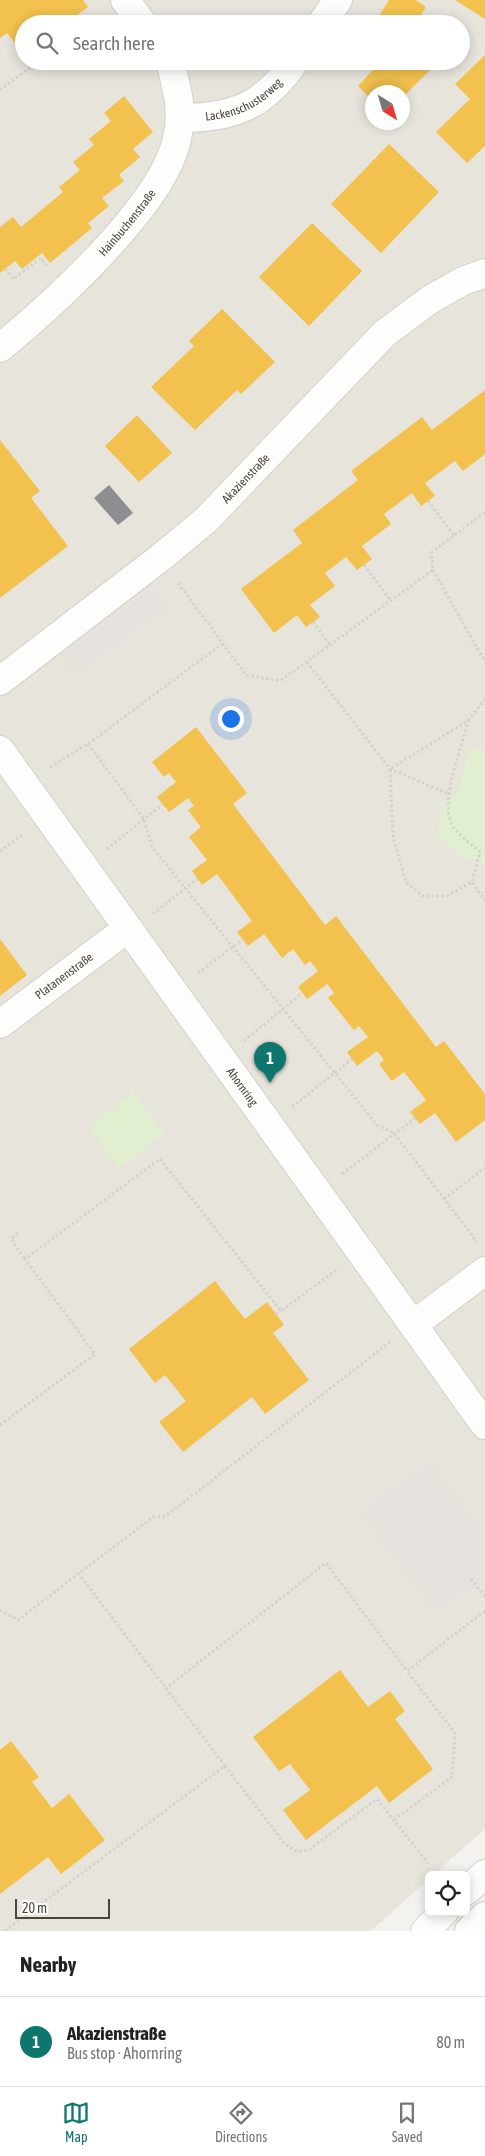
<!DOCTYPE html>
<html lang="en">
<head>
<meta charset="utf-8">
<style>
  body { margin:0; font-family:"Asap Condensed",sans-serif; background:#f2f2f2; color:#222 }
  .controls { position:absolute; right:15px; bottom:15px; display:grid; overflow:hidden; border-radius:8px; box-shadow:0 2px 12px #0003 }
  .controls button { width:45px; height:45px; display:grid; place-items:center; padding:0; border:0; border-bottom:1px solid #e0e0e0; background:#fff; color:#222; font:25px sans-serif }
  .compass { position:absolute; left:365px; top:85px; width:45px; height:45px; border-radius:50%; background:#fff; box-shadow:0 2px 12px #0003; rotate:143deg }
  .scale { position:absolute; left:15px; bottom:12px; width:95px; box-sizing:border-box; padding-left:5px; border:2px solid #4b4439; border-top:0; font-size:14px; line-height:18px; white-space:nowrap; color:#4b4439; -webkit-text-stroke:4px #fff; paint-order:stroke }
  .you { position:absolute; left:230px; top:718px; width:18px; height:18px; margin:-12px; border:4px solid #fff; border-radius:50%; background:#1a73e8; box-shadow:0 0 0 8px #1a73e833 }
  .badge { display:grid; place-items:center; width:32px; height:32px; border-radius:50%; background:#0f766e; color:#fff; font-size:16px; font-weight:700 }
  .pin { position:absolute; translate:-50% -41px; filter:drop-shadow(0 1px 2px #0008) }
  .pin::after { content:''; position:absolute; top:26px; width:18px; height:15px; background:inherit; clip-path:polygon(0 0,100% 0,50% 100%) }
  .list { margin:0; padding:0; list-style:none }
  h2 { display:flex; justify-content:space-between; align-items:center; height:65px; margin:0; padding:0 20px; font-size:21px }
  h2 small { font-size:16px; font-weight:400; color:#767676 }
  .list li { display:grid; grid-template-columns:32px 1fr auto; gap:15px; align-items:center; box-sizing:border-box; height:90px; padding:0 20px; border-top:1px solid #e0e0e0 }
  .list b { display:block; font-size:19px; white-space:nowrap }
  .list p { margin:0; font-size:16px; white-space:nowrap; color:#767676 }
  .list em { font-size:16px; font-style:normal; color:#767676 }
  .icon { flex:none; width:28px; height:28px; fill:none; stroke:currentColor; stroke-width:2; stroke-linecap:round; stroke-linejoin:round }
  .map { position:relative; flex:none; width:485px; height:1931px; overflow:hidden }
  .search { position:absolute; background:#fff; box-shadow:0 2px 12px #0003; left:15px; right:15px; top:15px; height:55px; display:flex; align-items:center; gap:12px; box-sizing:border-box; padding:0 18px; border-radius:28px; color:#767676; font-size:19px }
  .sheet { height:155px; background:#fff }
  nav { display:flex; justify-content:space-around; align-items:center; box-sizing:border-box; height:70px; border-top:1px solid #e0e0e0; background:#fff; font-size:14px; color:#767676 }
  nav a { display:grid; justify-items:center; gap:2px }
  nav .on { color:#0f766e }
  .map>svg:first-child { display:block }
</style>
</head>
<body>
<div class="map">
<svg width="485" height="1931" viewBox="0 0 485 1931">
  <rect width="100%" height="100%" fill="#f4f2ee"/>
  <path fill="#e7e4dc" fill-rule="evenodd" d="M 0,0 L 485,0 L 485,1829 L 433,1875 L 429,1875 L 429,1879 L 371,1931 L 0,1931 ZM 24,24 L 461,24 L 461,61 L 24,61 ZM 372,92 L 402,92 L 402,122 L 372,122 Z"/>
  <path fill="#e1eecf" d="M 469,748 L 485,752 L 485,864 L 460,856 L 438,834 L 441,809 L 458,792 Z
    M 133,1093 L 164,1133 L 120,1168 L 88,1128 Z"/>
  <path fill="#e6e3df" d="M 156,585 L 165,610 L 74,679 L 65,654 Z
    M 429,1460 L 485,1535 L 485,1578 L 436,1614 L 360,1511 Z"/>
  <path fill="#f2c14e" d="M 0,0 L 83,0 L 88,7 L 65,24 L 24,24 L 24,36 L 15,43 L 7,33 L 0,38 Z
    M 389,0 L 416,0 L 426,7 L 415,24 L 374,24 Z
    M 455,0 L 485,0 L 485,19 Z
    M 485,55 L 485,146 L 467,163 L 436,132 L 470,99 L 455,84 Z
    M 381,61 L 439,61 L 402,98 L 402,92 L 372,92 L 372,100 L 358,86 Z
    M 124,96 L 153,132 L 133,149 L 140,157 L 119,175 L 124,181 L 102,198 L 109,206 L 88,223 L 92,228 L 50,263 L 42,253 L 22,269 L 15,261 L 0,273 L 0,227 L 13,217 L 21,227 L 63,192 L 59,187 L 80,170 L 73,162 L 94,145 L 89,139 L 111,121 L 104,113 Z
    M 389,144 L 439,192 L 381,253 L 331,204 Z
    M 312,223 L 362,271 L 309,326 L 259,277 Z
    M 222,309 L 275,362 L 241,394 L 237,390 L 195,430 L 151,387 L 194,346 L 189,341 Z
    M 485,390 L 485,454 L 463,471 L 455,461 L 425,483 L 435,496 L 421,506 L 412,493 L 384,514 L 391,524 L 362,546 L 372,559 L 357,570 L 346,557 L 325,573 L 335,586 L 310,605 L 320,617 L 306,627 L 297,615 L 274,633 L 241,589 L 302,543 L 293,530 L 358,480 L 351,471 L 422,417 L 432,430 Z
    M 137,415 L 172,453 L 139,482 L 105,446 Z
    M 0,440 L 40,491 L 31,498 L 68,546 L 0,598 Z
    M 196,727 L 247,793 L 233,804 L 325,925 L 336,916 L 436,1047 L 444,1041 L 485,1094 L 485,1120 L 456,1142 L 435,1113 L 420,1124 L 410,1112 L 426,1100 L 404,1072 L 392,1081 L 379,1064 L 384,1060 L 377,1051 L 357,1066 L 347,1052 L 368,1037 L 359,1026 L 354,1030 L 328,998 L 334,993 L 327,984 L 307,999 L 298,987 L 318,971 L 310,961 L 305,965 L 293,949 L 282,958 L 264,934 L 248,946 L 237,932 L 252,921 L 217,874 L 202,885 L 192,871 L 207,860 L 189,837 L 201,827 L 188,810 L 194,806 L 188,798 L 169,812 L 157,797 L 176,782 L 169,773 L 164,777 L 152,762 Z
    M 0,939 L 27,975 L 0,996 Z
    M 215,1281 L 245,1319 L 267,1302 L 284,1325 L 273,1333 L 309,1380 L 265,1414 L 252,1397 L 183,1452 L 159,1422 L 186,1401 L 165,1375 L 155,1383 L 129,1349 Z
    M 340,1670 L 368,1707 L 390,1691 L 405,1711 L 395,1719 L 433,1769 L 389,1803 L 377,1786 L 306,1840 L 283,1810 L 310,1790 L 290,1764 L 279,1771 L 253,1737 Z
    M 11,1741 L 39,1777 L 32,1782 L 52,1808 L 69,1794 L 105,1840 L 61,1874 L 48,1857 L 0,1894 L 0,1750 Z"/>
  <path fill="#8d8d92" d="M 109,485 L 133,513 L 118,525 L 94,498 Z"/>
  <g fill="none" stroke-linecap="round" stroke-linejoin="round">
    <g stroke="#d2d0cb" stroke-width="30">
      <g id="minor">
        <path d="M 125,0 L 143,24"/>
        <path d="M 321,24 L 338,0"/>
        <path id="s1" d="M 180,118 C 234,118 264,106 295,61"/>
        <path id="s2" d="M 0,348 C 47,309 91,269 130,221 C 149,198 168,172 176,143 C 181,124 181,105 176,87 C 174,78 173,69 169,61"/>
        <path id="s3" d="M 0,681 L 160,558 L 206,520 L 385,333 L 431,299 L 463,281 L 485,273"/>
        <path id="s4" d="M 0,750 L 485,1425"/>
        <path id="s5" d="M 0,1024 L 128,928"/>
        <path d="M 414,1324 L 485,1271"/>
        <path d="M 466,1891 L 485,1874"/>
        <path d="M 425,1931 L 444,1912"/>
        <path d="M 469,1931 L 485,1916"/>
      </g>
    </g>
    <path stroke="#d3d2cc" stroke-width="3" stroke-dasharray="2.5 2.5" stroke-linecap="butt" d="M 89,24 L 99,16
      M 0,90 L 39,61
      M 5,269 L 13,279 L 41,258 L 48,267
      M 428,501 L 454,535
      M 364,565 L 391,601
      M 433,570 L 485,662
      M 178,583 L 246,675 L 280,681 L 433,570 L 431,553 L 485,512
      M 313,622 L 330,645
      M 307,662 L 390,769 L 449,794
      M 485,699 L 469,720 L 390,769 L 393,837 L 406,882 L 422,896 L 447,896 L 472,882 L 485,901
      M 469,720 C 462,746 437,806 454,828 C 461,837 472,844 480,852 L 472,882
      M 88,744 L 144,819 L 152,847 L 377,1125 L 394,1133 L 477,1242
      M 50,767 L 88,744 L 222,644
      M 107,849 L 163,804
      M 0,851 L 24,834
      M 153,914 L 197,879
      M 198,973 L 243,939
      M 244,1041 L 302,993
      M 292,1107 L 352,1059
      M 342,1174 L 415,1118
      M 444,1199 L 485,1168
      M 18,1233 L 11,1239 L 25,1259
      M 276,1314 L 281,1311
      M 0,1425 L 95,1354 L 25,1259 L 160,1159 L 281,1311 L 336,1270
      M 471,1579 L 485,1597
      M 0,1610 L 18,1620 L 153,1517 L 166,1516 L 390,1342
      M 165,1689 L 326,1563 L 407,1671 L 485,1611
      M 225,1766 L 285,1844 L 298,1852 L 310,1849 L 377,1799 L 428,1863
      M 394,1820 L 452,1777 L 455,1733 L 407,1671
      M 5,1931 L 225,1766 L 79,1574"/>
    <use href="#minor" stroke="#fdfdfc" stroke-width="28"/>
  </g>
  <g text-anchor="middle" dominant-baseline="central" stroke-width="5" stroke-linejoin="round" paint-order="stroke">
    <g font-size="12" fill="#4b4439" stroke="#fff">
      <text stroke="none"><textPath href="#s1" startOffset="68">Lackenschusterweg</textPath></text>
      <text stroke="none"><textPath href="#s2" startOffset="179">Hainbuchenstraße</textPath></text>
      <text stroke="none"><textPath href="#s3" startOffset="319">Akazienstraße</textPath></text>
      <text stroke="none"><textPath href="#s5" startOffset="80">Platanenstraße</textPath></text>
      <text stroke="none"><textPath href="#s4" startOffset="415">Ahornring</textPath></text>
    </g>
  </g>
</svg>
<div class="controls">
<button><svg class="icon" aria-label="locate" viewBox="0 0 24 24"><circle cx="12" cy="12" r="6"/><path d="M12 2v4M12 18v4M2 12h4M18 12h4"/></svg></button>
</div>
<svg class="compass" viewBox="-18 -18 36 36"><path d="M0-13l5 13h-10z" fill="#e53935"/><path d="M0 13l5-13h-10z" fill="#767676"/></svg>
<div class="scale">20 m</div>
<div class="you"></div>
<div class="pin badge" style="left:270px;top:1083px">1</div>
<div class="search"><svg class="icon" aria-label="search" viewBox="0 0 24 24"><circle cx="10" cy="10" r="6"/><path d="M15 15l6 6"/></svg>Search here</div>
</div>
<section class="sheet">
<h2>Nearby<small></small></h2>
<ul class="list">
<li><span class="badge">1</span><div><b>Akazienstraße</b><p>Bus stop · Ahornring</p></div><em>80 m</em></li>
</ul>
</section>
<nav>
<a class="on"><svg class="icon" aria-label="map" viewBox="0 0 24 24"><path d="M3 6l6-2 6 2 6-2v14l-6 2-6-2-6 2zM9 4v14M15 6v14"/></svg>Map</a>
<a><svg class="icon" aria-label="directions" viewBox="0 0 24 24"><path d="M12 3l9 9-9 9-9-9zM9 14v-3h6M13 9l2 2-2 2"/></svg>Directions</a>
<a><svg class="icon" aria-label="saved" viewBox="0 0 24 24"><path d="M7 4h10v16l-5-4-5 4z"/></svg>Saved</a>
</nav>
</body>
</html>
